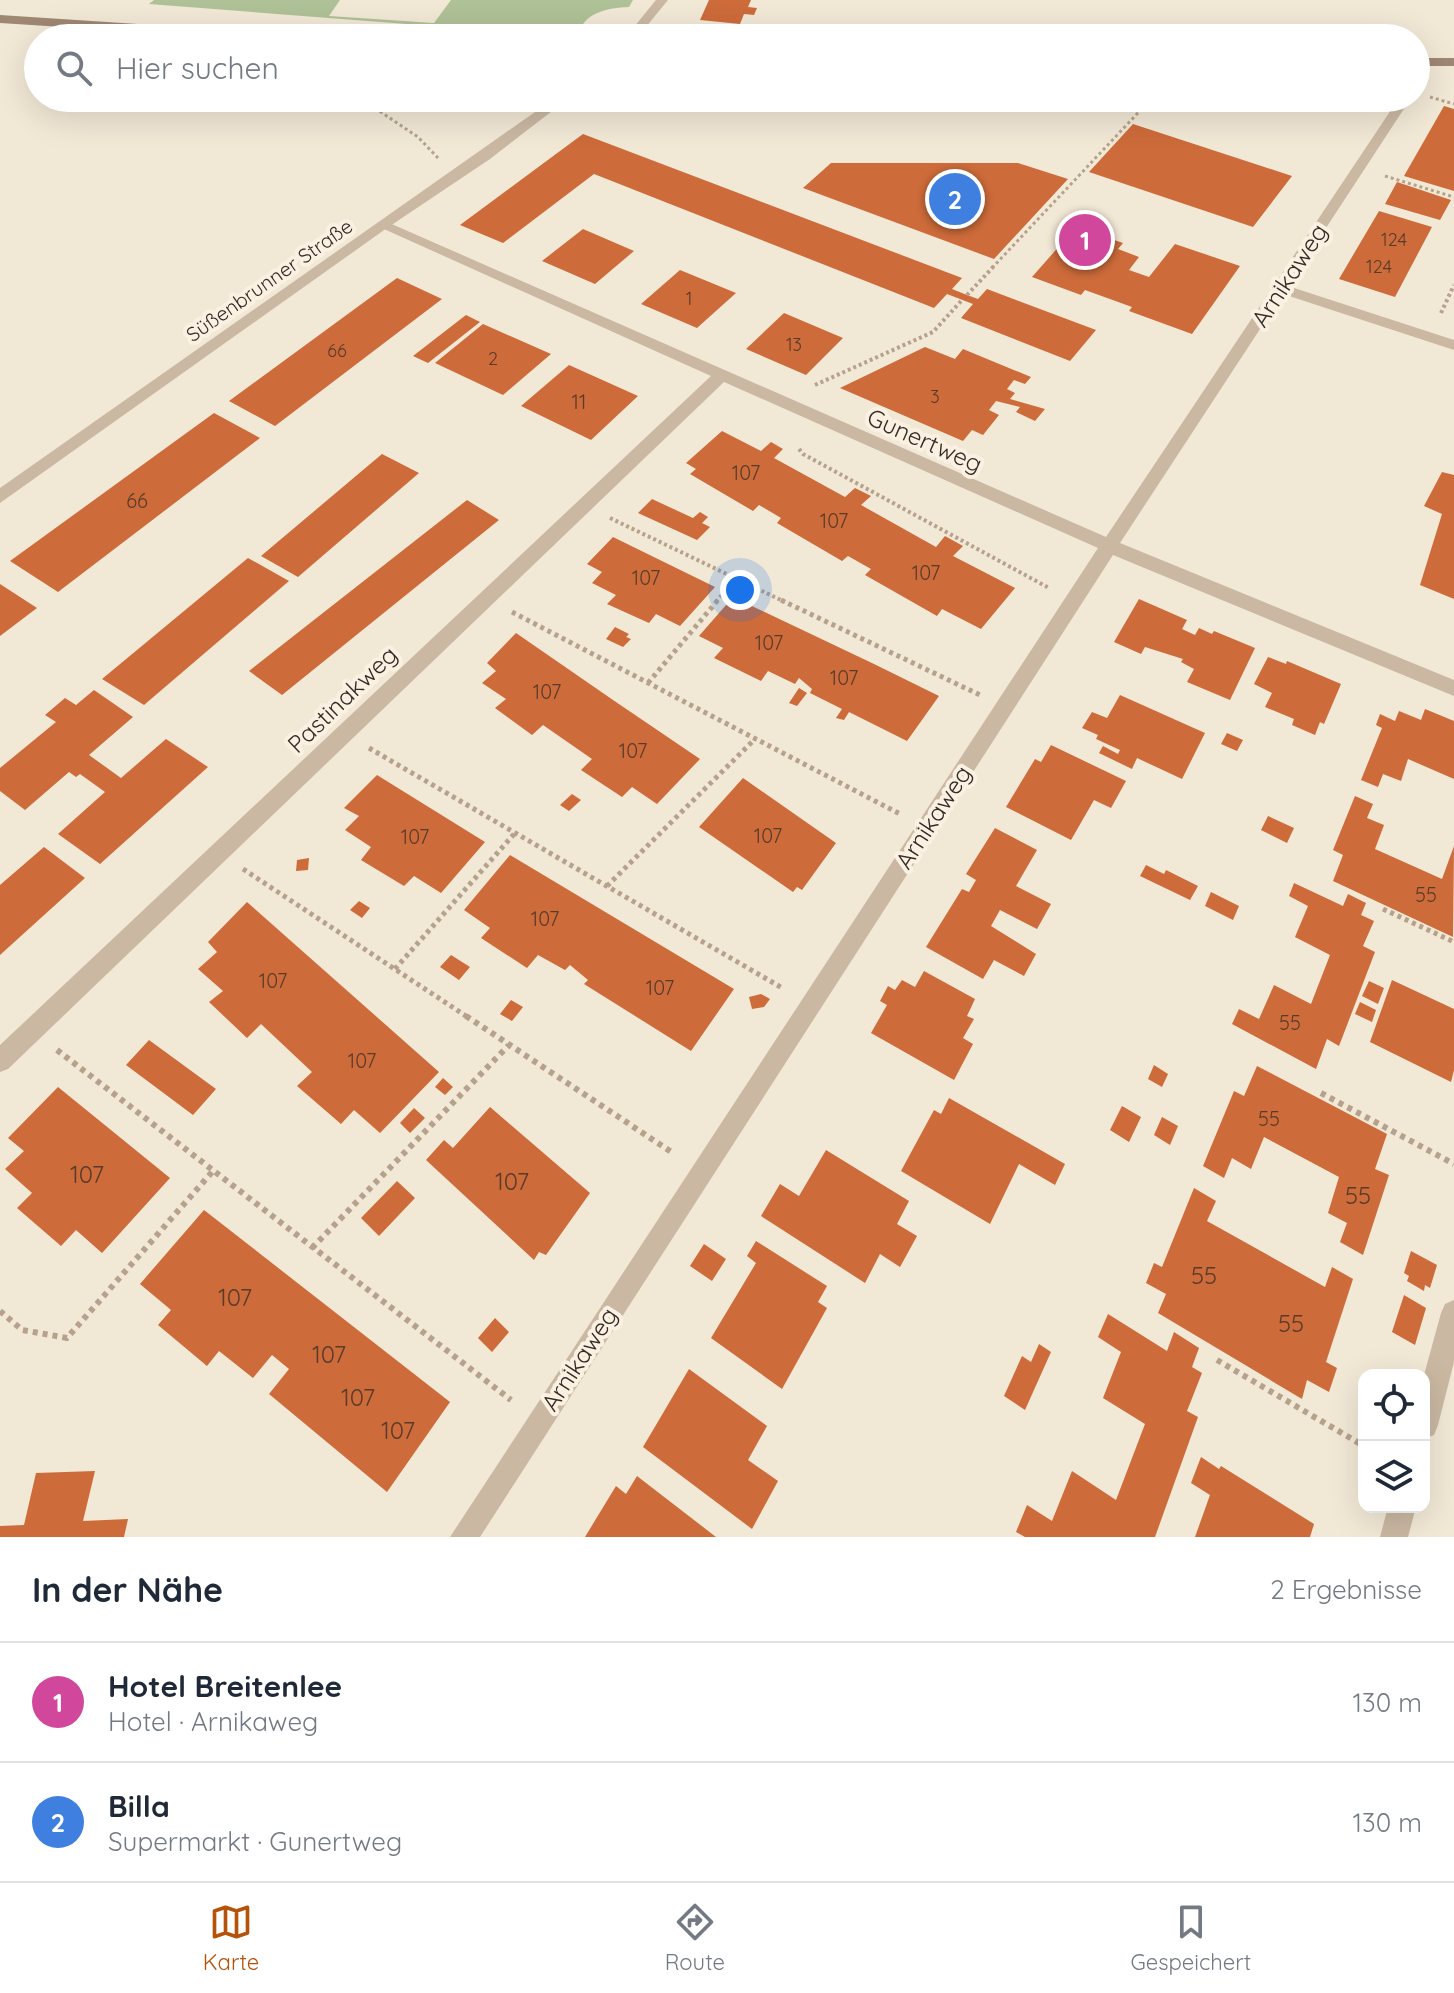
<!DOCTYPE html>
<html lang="de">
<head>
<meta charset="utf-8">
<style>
  body { margin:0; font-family:Quicksand,sans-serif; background:#f2f2f3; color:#1f2937 }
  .controls { position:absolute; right:24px; bottom:24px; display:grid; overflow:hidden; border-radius:16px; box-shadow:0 8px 32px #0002 }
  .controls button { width:72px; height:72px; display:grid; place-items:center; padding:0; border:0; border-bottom:2px solid #e0e1e3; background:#fff; color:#1f2937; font:40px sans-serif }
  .you { position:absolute; left:740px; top:590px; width:28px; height:28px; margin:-20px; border:6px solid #fff; border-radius:50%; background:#1a73e8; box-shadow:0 0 0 12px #1a73e833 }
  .badge { display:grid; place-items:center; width:52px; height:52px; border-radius:50%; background:#b45309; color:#fff; font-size:26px; font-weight:700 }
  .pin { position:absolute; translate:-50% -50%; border:4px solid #fff; box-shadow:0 2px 8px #0006 }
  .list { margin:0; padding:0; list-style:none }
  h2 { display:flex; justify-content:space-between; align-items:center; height:104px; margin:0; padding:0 32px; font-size:34px }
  h2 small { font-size:26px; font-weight:400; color:#747a83 }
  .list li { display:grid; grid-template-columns:52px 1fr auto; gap:24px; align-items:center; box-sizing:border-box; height:120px; padding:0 32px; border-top:2px solid #e0e1e3 }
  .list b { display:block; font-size:30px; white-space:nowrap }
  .list p { margin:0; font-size:26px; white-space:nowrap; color:#747a83 }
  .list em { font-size:26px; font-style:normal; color:#747a83 }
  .icon { flex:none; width:44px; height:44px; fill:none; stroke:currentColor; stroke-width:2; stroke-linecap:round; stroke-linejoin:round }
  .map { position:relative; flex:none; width:1454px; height:1537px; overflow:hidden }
  .search { position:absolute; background:#fff; box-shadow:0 8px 32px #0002; left:24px; right:24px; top:24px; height:88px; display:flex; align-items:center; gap:20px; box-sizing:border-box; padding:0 28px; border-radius:44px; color:#747a83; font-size:30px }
  .sheet { height:344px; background:#fff }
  nav { display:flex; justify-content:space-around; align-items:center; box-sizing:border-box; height:112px; border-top:2px solid #e0e1e3; background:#fff; font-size:22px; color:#747a83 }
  nav a { display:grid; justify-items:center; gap:4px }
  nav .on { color:#b45309 }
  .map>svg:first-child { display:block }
</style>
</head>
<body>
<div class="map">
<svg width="1454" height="1537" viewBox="0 0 1454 1537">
  <rect width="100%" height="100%" fill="#f2e8d6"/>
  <path fill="#afc196" d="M 154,0 L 340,0 L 329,16 L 434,23 L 451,0 L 633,0 L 629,7 C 608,8 583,12 578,36 L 562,36 L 149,4 Z"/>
  <path fill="#cd6b3a" d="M 709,0 L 751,0 L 748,7 L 757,8 L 754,15 L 744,14 L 740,24 L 700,20 Z
    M 755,27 L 785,27 L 785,38 L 755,37 Z
    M 800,33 L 838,33 L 838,38 L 800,38 Z
    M 1444,106 L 1454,109 L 1454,191 L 1404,176 Z
    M 1133,124 L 1292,176 L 1253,227 L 1089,172 Z
    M 583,134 L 962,278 L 952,289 L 967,295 L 978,299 L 987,289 L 1096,330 L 1070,361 L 961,318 L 973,304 L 947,294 L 934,308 L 594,174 L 503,243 L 460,225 Z
    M 831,163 L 1018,163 L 1068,179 L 994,259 L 803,188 Z
    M 1397,182 L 1451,200 L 1440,220 L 1385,204 Z
    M 1379,211 L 1432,227 L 1395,297 L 1339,279 Z
    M 1076,227 L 1123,243 L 1118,249 L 1139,257 L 1129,270 L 1149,277 L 1175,244 L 1240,266 L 1192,334 L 1129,311 L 1132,307 L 1085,290 L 1081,295 L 1032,277 Z
    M 583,229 L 634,251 L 595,284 L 542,261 Z
    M 680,270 L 736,293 L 697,328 L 641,304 Z
    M 397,278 L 442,299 L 275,426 L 229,401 Z
    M 784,313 L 843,338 L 806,375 L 746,349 Z
    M 466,315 L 480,322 L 428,363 L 413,356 Z
    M 483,324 L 551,354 L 503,395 L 435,363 Z
    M 925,347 L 955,359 L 963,349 L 1031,377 L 1025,384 L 1014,380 L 1007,389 L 1015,393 L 1010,399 L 1045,409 L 1035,421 L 1016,412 L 1020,407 L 996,401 L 989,410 L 999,415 L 983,435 L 972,430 L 963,441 L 840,388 Z
    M 569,365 L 638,396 L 591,440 L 521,406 Z
    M 214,413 L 260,438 L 58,592 L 10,561 Z
    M 722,431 L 761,451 L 771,442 L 783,449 L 774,458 L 845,497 L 855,488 L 871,496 L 861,505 L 936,547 L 945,536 L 963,546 L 953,556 L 1015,588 L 981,629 L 942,609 L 937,616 L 865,575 L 871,569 L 848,556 L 842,561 L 777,523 L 781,518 L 771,512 L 759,505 L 753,511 L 690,474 L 696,469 L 686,463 Z
    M 382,454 L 419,473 L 298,577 L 261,556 Z
    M 1442,472 L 1454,475 L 1454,599 L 1420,585 L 1442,514 L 1424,506 Z
    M 652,499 L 693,518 L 700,512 L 708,517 L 702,523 L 710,527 L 697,540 L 638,513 Z
    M 467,500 L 499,520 L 282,695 L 249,671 Z
    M 613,537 L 715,587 L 680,626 L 656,614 L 649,623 L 607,604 L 616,595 L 592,583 L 602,572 L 587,564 Z
    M 248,558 L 289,581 L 144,705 L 102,679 Z
    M 0,584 L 37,608 L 0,636 Z
    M 733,597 L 874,664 L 939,696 L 907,741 L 849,712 L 844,720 L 836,718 L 842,709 L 810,693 L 812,689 L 799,678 L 795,684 L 768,671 L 761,681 L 714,658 L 723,648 L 699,636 Z
    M 1139,599 L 1187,620 L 1182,629 L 1195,635 L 1199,628 L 1212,634 L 1214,631 L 1255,648 L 1230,700 L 1187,682 L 1194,669 L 1181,662 L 1183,659 L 1145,647 L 1141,654 L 1114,642 Z
    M 615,627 L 629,634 L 626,637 L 631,639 L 623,647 L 606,639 Z
    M 516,633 L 613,700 L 700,759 L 657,804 L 632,787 L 622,797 L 581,770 L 592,759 L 543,725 L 532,735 L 495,708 L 506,699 L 482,683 L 496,671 L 487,663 Z
    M 1268,657 L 1286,664 L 1287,661 L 1341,684 L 1324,724 L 1320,722 L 1315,735 L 1292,725 L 1294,719 L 1265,707 L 1272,693 L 1254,684 Z
    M 799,688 L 807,693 L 797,706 L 789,703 Z
    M 94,690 L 133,717 L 89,755 L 121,778 L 166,739 L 208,767 L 100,864 L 58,834 L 105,792 L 80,774 L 76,777 L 69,772 L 25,810 L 0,791 L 0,768 L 56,722 L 45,715 L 65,698 L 76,705 Z
    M 1120,695 L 1205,733 L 1182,779 L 1137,758 L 1132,769 L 1099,753 L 1103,746 L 1118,754 L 1120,750 L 1096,739 L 1098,735 L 1082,728 L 1092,712 L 1107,718 Z
    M 1425,709 L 1454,721 L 1454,779 L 1408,759 L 1401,781 L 1383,774 L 1378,787 L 1361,780 L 1382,728 L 1376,725 L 1380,714 L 1395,721 L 1399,711 L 1421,720 Z
    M 1227,733 L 1243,740 L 1237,751 L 1221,744 Z
    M 1051,745 L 1126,781 L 1111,808 L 1094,800 L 1071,840 L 1006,807 L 1035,759 L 1041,762 Z
    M 377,775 L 485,842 L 441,893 L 414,876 L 404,886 L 361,860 L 371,847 L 345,830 L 359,816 L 344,808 Z
    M 743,778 L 836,843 L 802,890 L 797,887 L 793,892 L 699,827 Z
    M 572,794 L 581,800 L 569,811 L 560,805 Z
    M 1355,796 L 1373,804 L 1367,818 L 1384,825 L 1375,849 L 1442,879 L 1454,846 L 1453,937 L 1333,881 L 1343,855 L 1333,850 Z
    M 1268,816 L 1294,828 L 1287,843 L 1261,830 Z
    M 995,828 L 1037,850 L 1016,886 L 1051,904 L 1037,929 L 1000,910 L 991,926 L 1036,954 L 1024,976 L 994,960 L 983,979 L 926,947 L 962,889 L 969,892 L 976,880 L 966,874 Z
    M 44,847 L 85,878 L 0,955 L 0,885 Z
    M 510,855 L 734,989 L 691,1051 L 584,984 L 588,980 L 570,965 L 565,970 L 538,955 L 527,968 L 481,938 L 490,928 L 464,910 Z
    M 309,858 L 308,870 L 296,871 L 297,860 Z
    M 1146,865 L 1164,874 L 1166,870 L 1198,886 L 1190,900 L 1140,876 Z
    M 1294,883 L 1343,906 L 1348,894 L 1366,903 L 1361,915 L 1374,921 L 1363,946 L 1375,952 L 1339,1046 L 1327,1039 L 1316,1069 L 1232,1024 L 1239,1009 L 1259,1019 L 1274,985 L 1311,1004 L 1330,955 L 1295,937 L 1308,906 L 1289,896 Z
    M 1211,892 L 1239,906 L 1233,920 L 1205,906 Z
    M 359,901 L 370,908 L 362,918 L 350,910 Z
    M 247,902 L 439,1072 L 380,1133 L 354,1110 L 341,1124 L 297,1086 L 312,1072 L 261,1024 L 247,1038 L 209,1002 L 223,991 L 198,969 L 217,952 L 208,942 Z
    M 451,955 L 470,967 L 459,980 L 440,967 Z
    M 924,971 L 975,999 L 967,1016 L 974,1019 L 963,1038 L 973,1044 L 954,1080 L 871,1033 L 887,1005 L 880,1001 L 888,986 L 895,990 L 902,980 L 915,987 Z
    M 1392,980 L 1454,1009 L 1454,1070 L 1451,1082 L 1370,1042 Z
    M 1369,981 L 1384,988 L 1378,1004 L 1362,996 Z
    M 761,994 L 770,999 L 764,1007 L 752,1009 L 749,997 Z
    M 511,1000 L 523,1007 L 512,1021 L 500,1014 Z
    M 1360,1002 L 1376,1010 L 1372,1022 L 1355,1014 Z
    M 149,1040 L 216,1089 L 193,1115 L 126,1065 Z
    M 1154,1065 L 1168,1074 L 1162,1087 L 1148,1079 Z
    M 1257,1066 L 1387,1134 L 1375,1169 L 1389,1175 L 1363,1255 L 1340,1242 L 1347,1223 L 1328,1213 L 1339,1177 L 1264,1137 L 1251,1169 L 1232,1158 L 1224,1178 L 1203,1166 L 1234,1091 L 1244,1096 Z
    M 443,1078 L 453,1087 L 445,1095 L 435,1087 Z
    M 58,1087 L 170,1178 L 102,1253 L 76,1230 L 61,1246 L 17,1208 L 32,1193 L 5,1169 L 24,1151 L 8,1138 Z
    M 949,1098 L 1065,1164 L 1055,1185 L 1019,1164 L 990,1224 L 901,1171 L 934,1110 L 941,1114 Z
    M 1122,1106 L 1141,1117 L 1129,1142 L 1110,1130 Z
    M 490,1107 L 590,1193 L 546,1255 L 539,1252 L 534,1260 L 426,1160 L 444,1140 L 453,1148 Z
    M 414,1108 L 425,1118 L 410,1133 L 400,1123 Z
    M 1162,1117 L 1178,1126 L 1170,1145 L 1154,1135 Z
    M 826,1150 L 909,1201 L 897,1224 L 917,1236 L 900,1267 L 880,1254 L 865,1283 L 761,1216 L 780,1184 L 799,1196 Z
    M 397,1181 L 415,1198 L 379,1236 L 361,1218 Z
    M 1194,1188 L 1216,1201 L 1207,1221 L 1325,1287 L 1332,1267 L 1353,1279 L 1326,1362 L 1337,1368 L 1329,1392 L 1307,1380 L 1302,1399 L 1158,1313 L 1166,1294 L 1146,1283 L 1154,1263 L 1162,1267 Z
    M 204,1210 L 450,1402 L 387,1492 L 269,1394 L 289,1369 L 272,1355 L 253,1378 L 219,1351 L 207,1366 L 158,1325 L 171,1310 L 140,1284 Z
    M 756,1241 L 827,1286 L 818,1302 L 827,1308 L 782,1389 L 711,1338 L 756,1263 L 747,1256 Z
    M 704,1244 L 726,1259 L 712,1281 L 690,1266 Z
    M 1411,1251 L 1437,1265 L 1430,1288 L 1425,1285 L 1424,1291 L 1407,1281 L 1409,1276 L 1404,1273 Z
    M 1404,1295 L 1426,1308 L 1415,1345 L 1392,1332 Z
    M 1108,1314 L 1167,1351 L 1174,1332 L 1199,1348 L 1192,1367 L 1202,1373 L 1187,1411 L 1198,1417 L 1155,1537 L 1025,1537 L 1016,1532 L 1027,1505 L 1052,1521 L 1072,1471 L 1116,1500 L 1145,1424 L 1103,1398 L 1121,1352 L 1098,1337 Z
    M 495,1318 L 509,1332 L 492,1352 L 478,1338 Z
    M 1039,1344 L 1051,1352 L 1025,1410 L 1004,1396 L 1022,1356 L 1031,1362 Z
    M 689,1369 L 767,1426 L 748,1460 L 778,1481 L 752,1529 L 643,1447 Z
    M 1201,1457 L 1219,1469 L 1221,1466 L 1314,1524 L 1310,1537 L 1195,1537 L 1210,1495 L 1191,1483 Z
    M 95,1471 L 83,1521 L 128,1519 L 124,1537 L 0,1537 L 0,1526 L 24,1525 L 36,1473 Z
    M 637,1476 L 716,1537 L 585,1537 L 616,1486 L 626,1494 Z"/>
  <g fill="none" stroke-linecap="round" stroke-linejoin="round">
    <path stroke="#b6a28c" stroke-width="3" stroke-dasharray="3 3" stroke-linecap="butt" d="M 1430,97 L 1454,104
      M 360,98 L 418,137 L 438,158
      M 1385,176 L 1454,197
      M 992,268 L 1152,98"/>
    <path stroke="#b6a28c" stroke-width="4" stroke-dasharray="3 3" stroke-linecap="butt" d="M 967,295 L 994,266
      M 1441,313 L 1454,285
      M 815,385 L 933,332 L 962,300
      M 799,449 L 803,454 L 1049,588
      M 610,518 L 785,602
      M 716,602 L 736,578"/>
    <path stroke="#b6a28c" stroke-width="5" stroke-dasharray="4 4" stroke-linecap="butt" d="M 781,600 L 980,695
      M 512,612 L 900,814
      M 648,683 L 718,600
      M 369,748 L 784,989
      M 243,869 L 469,1018
      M 607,886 L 755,739
      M 1383,909 L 1454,942
      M 395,969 L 515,833"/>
    <path stroke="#b6a28c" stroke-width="6" stroke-dasharray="5 5" stroke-linecap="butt" d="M 466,1016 L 673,1153
      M 57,1050 L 511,1400
      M 1321,1093 L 1454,1164
      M 312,1248 L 509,1045
      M 0,1311 L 22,1330 L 67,1338 L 212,1172
      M 1217,1360 L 1364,1446"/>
    <path fill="#cab8a2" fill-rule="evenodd" d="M 1399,98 L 1411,98 L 1288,286 L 1454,340 L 1454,350 L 1283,294 L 1120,543 L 1454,680 L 1454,696 L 1113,555 L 480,1537 L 450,1537 L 1098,548 L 724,382 L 8,1069 L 0,1072 L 0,1045 L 711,376 L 375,225 L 382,221 L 387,222 L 1106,537 Z
      M 1454,1300 L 1454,1362 L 1438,1425 L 1434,1435 L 1424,1439 L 1424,1375 L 1441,1313 L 1445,1304 Z
      M 1388,1507 L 1416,1507 L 1408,1537 L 1380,1537 Z"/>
    <path fill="#cab8a2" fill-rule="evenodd" d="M 656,0 L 668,0 L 637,38 L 625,38 Z
      M 555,98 L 569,98 L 490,159 L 387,228 L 0,503 L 0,488 Z"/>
    <path fill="#9e8773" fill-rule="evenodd" d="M 0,15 L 291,34 L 297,38 L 236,38 L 0,23 Z
      M 1416,58 L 1454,58 L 1454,66 L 1416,66 Z"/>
  </g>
  <g text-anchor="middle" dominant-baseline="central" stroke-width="8" stroke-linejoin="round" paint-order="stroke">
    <g font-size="18" fill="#5a3b2a">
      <text x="1394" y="239">124</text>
      <text x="1379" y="266">124</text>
      <text x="689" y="298">1</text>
      <text x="794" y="344">13</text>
      <text x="337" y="350">66</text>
      <text x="493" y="358">2</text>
      <text x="935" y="396">3</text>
    </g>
    <g font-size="20" fill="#342b25" stroke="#faf1e2">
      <text transform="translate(269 280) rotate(-35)">Süßenbrunner Straße</text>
    </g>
    <g font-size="20" fill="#5a3b2a">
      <text x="579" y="401">11</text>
      <text x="746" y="472">107</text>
      <text x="137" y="500">66</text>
      <text x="834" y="520">107</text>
      <text x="926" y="572">107</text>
      <text x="646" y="577">107</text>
      <text x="769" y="642">107</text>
      <text x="844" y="677">107</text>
      <text x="547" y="691">107</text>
      <text x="633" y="750">107</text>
      <text x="768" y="835">107</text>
      <text x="415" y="836">107</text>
      <text x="1426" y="894">55</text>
      <text x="545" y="918">107</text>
      <text x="273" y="980">107</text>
      <text x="660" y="987">107</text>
      <text x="1290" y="1022">55</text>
      <text x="362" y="1060">107</text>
      <text x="1269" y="1118">55</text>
    </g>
    <g font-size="24" fill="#342b25" stroke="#faf1e2">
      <text transform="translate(1289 275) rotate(-57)">Arnikaweg</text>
      <text transform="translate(925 440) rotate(24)">Gunertweg</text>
      <text transform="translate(342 699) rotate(-44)">Pastinakweg</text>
      <text transform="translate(933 817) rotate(-57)">Arnikaweg</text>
      <text transform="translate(579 1359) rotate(-57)">Arnikaweg</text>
    </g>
    <g font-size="24" fill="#5a3b2a">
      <text x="87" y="1174">107</text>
      <text x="512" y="1181">107</text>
      <text x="1358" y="1195">55</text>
      <text x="1204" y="1275">55</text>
      <text x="235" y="1297">107</text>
      <text x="1291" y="1323">55</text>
      <text x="329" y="1354">107</text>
      <text x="358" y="1397">107</text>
      <text x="398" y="1430">107</text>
    </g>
  </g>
</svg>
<div class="controls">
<button><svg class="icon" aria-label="locate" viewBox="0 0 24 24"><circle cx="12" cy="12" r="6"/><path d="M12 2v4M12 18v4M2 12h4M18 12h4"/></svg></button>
<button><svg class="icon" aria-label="layers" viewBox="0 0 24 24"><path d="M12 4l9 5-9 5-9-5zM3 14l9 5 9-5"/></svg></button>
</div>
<div class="you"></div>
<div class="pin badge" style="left:1085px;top:240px;background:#d1479c">1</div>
<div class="pin badge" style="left:955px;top:199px;background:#3f7fe0">2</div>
<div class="search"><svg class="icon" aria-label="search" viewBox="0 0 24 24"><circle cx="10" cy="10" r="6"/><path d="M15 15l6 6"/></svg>Hier suchen</div>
</div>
<section class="sheet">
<h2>In der Nähe<small>2 Ergebnisse</small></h2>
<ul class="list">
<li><span class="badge" style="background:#d1479c">1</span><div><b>Hotel Breitenlee</b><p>Hotel · Arnikaweg</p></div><em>130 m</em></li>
<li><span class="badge" style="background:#3f7fe0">2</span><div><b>Billa</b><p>Supermarkt · Gunertweg</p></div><em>130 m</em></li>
</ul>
</section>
<nav>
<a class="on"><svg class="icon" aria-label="map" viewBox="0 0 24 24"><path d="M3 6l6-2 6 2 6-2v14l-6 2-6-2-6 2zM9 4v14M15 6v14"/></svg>Karte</a>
<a><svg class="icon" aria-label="directions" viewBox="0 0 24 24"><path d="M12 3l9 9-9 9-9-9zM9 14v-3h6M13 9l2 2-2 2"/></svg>Route</a>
<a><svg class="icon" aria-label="saved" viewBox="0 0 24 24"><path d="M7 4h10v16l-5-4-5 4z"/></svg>Gespeichert</a>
</nav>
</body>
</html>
